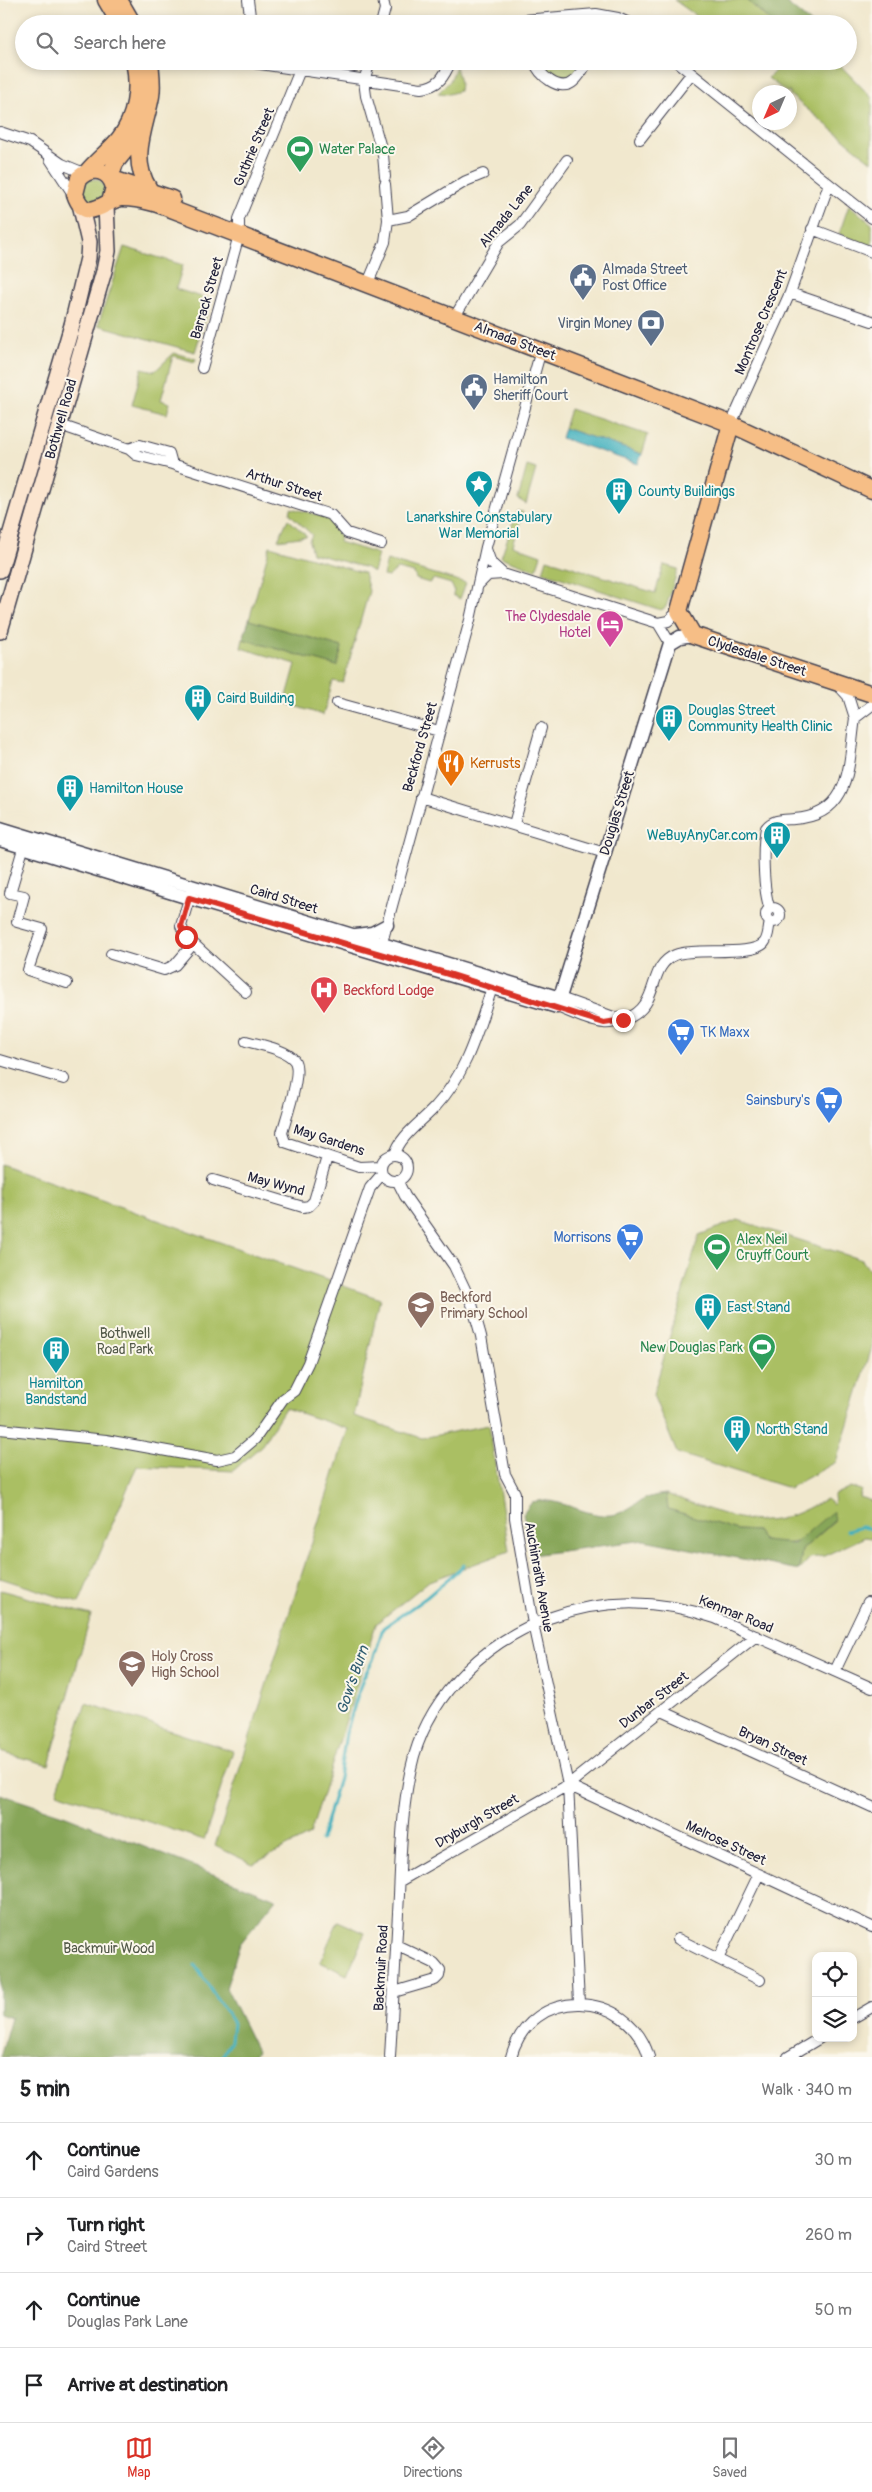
<!DOCTYPE html>
<html lang="en">
<head>
<meta charset="utf-8">
<style>
  body { margin:0; font-family:Pangolin,sans-serif; background:#f6f6f6; color:#202124 }
  .controls { position:absolute; right:15px; bottom:15px; display:grid; overflow:hidden; border-radius:10px; box-shadow:0 2px 8px #0003 }
  .controls button { width:45px; height:45px; display:grid; place-items:center; padding:0; border:0; border-bottom:1px solid #e0e0e0; background:#fff; color:#202124; font:25px sans-serif }
  .compass { position:absolute; left:752px; top:85px; width:45px; height:45px; border-radius:50%; background:#fff; box-shadow:0 2px 8px #0003; rotate:224deg }
  .stop { position:absolute; width:15px; height:15px; margin:-11px; border:4px solid #d93025; border-radius:50%; background:#fff }
  .stop.end { background:#d93025; border-color:#fff; box-shadow:0 1px 5px #0008 }
  .list { margin:0; padding:0; list-style:none }
  h2 { display:flex; justify-content:space-between; align-items:center; height:65px; margin:0; padding:0 20px; font-size:21px }
  h2 small { font-size:16px; font-weight:400; color:#757577 }
  .list li { display:grid; grid-template-columns:32px 1fr auto; gap:15px; align-items:center; box-sizing:border-box; height:75px; padding:0 20px; border-top:1px solid #e0e0e0 }
  .list b { display:block; font-size:19px; white-space:nowrap }
  .list p { margin:0; font-size:16px; white-space:nowrap; color:#757577 }
  .list em { font-size:16px; font-style:normal; color:#757577 }
  .icon { flex:none; width:28px; height:28px; fill:none; stroke:currentColor; stroke-width:2; stroke-linecap:round; stroke-linejoin:round }
  .map { position:relative; flex:none; width:872px; height:2057px; overflow:hidden }
  .search { position:absolute; background:#fff; box-shadow:0 2px 8px #0003; left:15px; right:15px; top:15px; height:55px; display:flex; align-items:center; gap:12px; box-sizing:border-box; padding:0 18px; border-radius:28px; color:#757577; font-size:19px }
  .sheet { height:365px; background:#fff }
  nav { display:flex; justify-content:space-around; align-items:center; box-sizing:border-box; height:70px; border-top:1px solid #e0e0e0; background:#fff; font-size:14px; color:#757577 }
  nav a { display:grid; justify-items:center; gap:2px }
  nav .on { color:#d93025 }
  .map>svg:first-child { display:block }
</style>
</head>
<body>
<div class="map">
<svg width="872" height="2057" viewBox="0 0 872 2057">
  <rect width="100%" height="100%" fill="#fbf7ec"/>
  <filter id="ink" filterUnits="userSpaceOnUse"><feTurbulence type="fractalNoise" baseFrequency=".02" numOctaves="2"/><feDisplacementMap in="SourceGraphic" scale="10" xChannelSelector="R" yChannelSelector="G"/><feConvolveMatrix kernelMatrix="1 2 1 2 8 2 1 2 1" color-interpolation-filters="sRGB"/></filter>
  <filter id="wash" filterUnits="userSpaceOnUse"><feTurbulence type="fractalNoise" baseFrequency=".0096" numOctaves="4" result="noise"/><feDisplacementMap in="SourceGraphic" scale="20" xChannelSelector="R" yChannelSelector="G"/><feGaussianBlur stdDeviation="1.12" result="paint"/><feColorMatrix in="noise" values="0 0 0 0 0 0 0 0 0 0 0 0 0 0 0 0 0 1.4 0 .05"/><feComposite in="paint" operator="in"/></filter>
  <g filter="url(#wash)">
    <rect width="100%" height="100%" fill="#f1e8ce"/>
    <path fill="#aabf63" stroke="#66704f" d="M 674,0 L 747,0 L 773,24 L 708,24 Z
      M 540,61 L 583,61 L 574,74 L 563,79 L 547,73 Z
      M 761,61 L 836,61 L 872,98 L 872,162 L 790,95 L 790,92 L 786,92 L 768,78 L 775,71 Z
      M 456,66 L 460,83 L 459,91 L 449,94 L 438,93 L 450,81 Z
      M83 190a11 11 0 1 1 22 0a11 11 0 1 1-22 0Z
      M 849,205 L 872,224 L 872,246 L 839,234 Z
      M 124,247 L 183,265 L 176,289 L 211,300 L 195,352 L 98,325 Z
      M 174,353 L 196,359 L 195,362 L 173,356 L 161,400 L 170,403 L 167,414 L 132,405 L 142,368 L 155,371 Z
      M 570,409 L 648,435 L 642,454 L 564,428 Z
      M 527,466 L 536,469 L 526,504 L 518,499 Z
      M 291,508 L 330,518 L 341,532 L 339,542 L 378,554 L 373,572 L 367,568 L 312,553 L 309,541 L 312,535 L 290,514 Z
      M 517,511 L 523,512 L 513,545 L 541,555 L 536,570 L 501,557 Z
      M 288,519 L 307,536 L 278,540 Z
      M 270,546 L 364,573 L 369,591 L 343,683 L 333,681 L 323,715 L 285,703 L 296,664 L 241,648 L 243,639 L 337,666 L 342,647 L 249,620 Z
      M 547,559 L 655,593 L 664,565 L 678,569 L 666,607 L 661,610 L 543,572 Z
      M 387,560 L 466,583 L 460,599 L 453,595 L 454,590 L 451,584 L 434,579 L 429,583 L 416,579 L 414,573 L 397,569 L 388,577 L 383,576 Z
      M 0,1164 L 380,1299 L 354,1416 L 422,1438 L 489,1425 L 509,1551 L 429,1581 L 376,1624 L 310,1835 L 253,1864 L 215,1846 L 348,1429 L 285,1408 L 262,1445 L 233,1471 L 137,1466 L 79,1603 L 0,1578 Z
      M 738,1220 L 862,1260 L 872,1274 L 872,1347 L 836,1462 L 789,1488 L 677,1453 L 653,1395 L 699,1235 Z
      M 850,1487 L 861,1490 L 859,1497 L 872,1501 L 872,1538 L 865,1537 L 824,1556 L 810,1558 L 799,1570 L 802,1550 L 835,1521 C 804,1539 800,1548 763,1541 L 758,1531 L 737,1530 L 668,1509 L 666,1494 C 697,1504 743,1526 775,1520 C 793,1517 810,1507 826,1499 L 833,1505 L 834,1495 Z
      M 0,1590 L 91,1615 L 49,1765 L 0,1752 Z
      M 86,1703 L 233,1751 L 204,1840 L 57,1792 Z
      M 338,1921 L 365,1933 L 347,1975 L 320,1962 Z"/>
    <path fill="#87a659" stroke="#54644a" d="M 747,0 L 783,0 L 812,24 L 774,24 Z
      M 249,620 L 342,647 L 337,666 L 243,639 Z
      M 666,1494 L 668,1509 L 737,1530 L 758,1531 L 763,1541 L 794,1544 L 833,1511 L 835,1520 L 802,1550 L 799,1570 L 644,1540 L 532,1555 L 523,1514 L 532,1502 C 559,1495 585,1518 612,1515 C 625,1513 632,1505 643,1500 C 650,1496 658,1495 666,1494 Z
      M 0,1794 L 66,1816 L 276,1899 L 240,1944 L 226,1988 L 257,2051 L 253,2057 L 0,2057 L 11,2018 L 0,2014 Z"/>
    <path fill="#41b0be" stroke="#32697c" d="M 564,428 L 642,454 L 638,464 L 561,438 Z"/>
    <g fill="none" stroke-linecap="round" stroke-linejoin="round">
      <path stroke="#41b0be" stroke-width="3" d="M 847,1531 L 861,1527 L 872,1529
        M 321,1840 L 339,1778 L 346,1733 L 363,1678 L 373,1660 L 383,1628 L 427,1597 L 464,1565
        M 195,1965 L 233,2023 L 231,2040 L 222,2057"/>
    </g>
  </g>
  <g filter="url(#ink)">
    <g fill="none" stroke-linecap="round" stroke-linejoin="round">
      <g stroke="#414051" stroke-width="12">
        <path id="minor" d="M 248,0 L 251,24
          M 381,24 L 385,9 L 383,0
          M 476,24 L 596,14 L 618,18 L 631,24
          M 240,61 L 421,88 C 439,86 444,77 451,61
          M 370,61 L 364,81 L 366,96 L 383,155 L 385,177
          M 534,61 C 539,75 560,94 574,81 C 580,76 584,68 588,61
          M 676,61 L 829,184 L 790,293 L 731,424
          M 0,132 L 30,142 L 62,164 L 84,173
          M 640,139 L 691,74
          M 50,159 L 75,197
          M 829,184 L 872,218
          M 388,220 L 408,216 L 466,181 L 483,174
          M 812,229 L 872,252
          M 368,283 L 385,242 L 388,220 L 385,184
          M 790,293 L 872,321
          M 454,318 L 499,242 L 520,225 L 567,160
          M 202,368 L 239,235 L 239,219 L 300,70
          M 60,425 L 129,449 L 136,455 L 172,464 L 331,515 L 347,533 L 381,544
          M 129,449 L 140,445 L 169,453 L 172,464
          M 486,549 L 491,563 L 503,574
          M 478,585 L 488,575 L 503,574 L 658,623 L 668,621 L 679,611
          M 658,623 L 670,643
          M 837,684 L 848,696 L 855,718
          M 337,703 L 439,731
          M 421,797 L 605,853
          M 514,824 L 541,728
          M 25,842 L 10,893 L 24,896 L 17,922 L 42,929 L 28,970 L 67,983
          M 191,892 L 181,926 L 186,937 L 246,992
          M766 915a7 7 0 1 1 14 0a7 7 0 1 1-14 0Z
          M 770,909 C 763,891 762,847 766,828 C 773,819 783,820 794,819 C 853,815 848,764 855,718 L 872,705
          M 380,950 L 470,620 L 486,547 L 541,350
          M 111,954 L 164,970 L 175,965 L 193,944
          M 560,998 L 622,1020
          M 557,1007 C 571,1012 589,1022 604,1023 C 610,1024 620,1021 626,1019 C 662,1005 646,967 675,955 C 694,947 752,957 764,943 C 769,937 768,929 770,922
          M 246,1041 C 260,1045 285,1049 294,1060 C 303,1071 286,1118 282,1133 L 285,1142 L 359,1167 L 381,1166
          M 0,1060 L 64,1079
          M 395,1155 C 399,1136 423,1121 436,1106 C 468,1072 479,1025 494,982
          M381 1168a13 13 0 1 1 26 0a13 13 0 1 1-26 0Z
          M 213,1180 L 303,1207 L 309,1206 L 314,1201 L 327,1157
          M 397,1180 L 405,1196 L 454,1266 L 472,1304 L 481,1336 L 505,1474 L 515,1493 L 515,1518 L 533,1624 L 568,1785 L 579,2003
          M 0,1429 L 106,1440 L 217,1460 L 235,1456 L 255,1439 L 283,1399 L 294,1391 L 308,1363 L 370,1188 L 382,1174
          M 835,1671 L 868,1602
          M 662,1711 L 872,1807
          M 568,1785 L 872,1927
          M 400,1881 L 568,1785 L 756,1636
          M 678,1939 L 760,1980
          M 718,1959 L 759,1874
          M 394,1992 L 435,1980 L 439,1976 L 440,1970 L 434,1963 L 396,1945
          M 853,2018 L 872,2007
          M 390,2057 C 393,2003 396,1949 399,1895 C 401,1849 402,1800 414,1756 C 433,1691 487,1641 549,1618 C 604,1598 660,1599 715,1618 L 872,1688
          M 511,2057 C 530,1985 629,1988 649,2057
          M 788,2057 L 820,2038"/>
      </g>
      <g stroke="#414051" stroke-width="15">
        <path id="tertiary" d="M 0,828 L 560,998
          M 0,840 L 189,898 L 557,1007 L 670,643 L 680,637 L 693,635
          M 356,935 L 372,933 L 387,925"/>
      </g>
      <g stroke="#414051" stroke-width="18">
        <path id="secondary" d="M 0,570 L 72,325 L 88,258 L 89,242 L 80,204
          M 0,631 L 104,271 L 108,251 L 106,206"/>
      </g>
      <g stroke="#414051" stroke-width="19">
        <path id="primary" d="M 106,0 L 120,24
          M 119,0 L 133,24
          M 141,131 L 115,163 L 110,178 L 172,199
          M 87,172 C 97,160 109,151 119,139 C 136,118 140,87 134,61
          M 149,189 C 129,158 145,129 151,96 C 153,85 151,73 150,61
          M 110,202 L 114,187 C 109,169 92,166 79,178 L 75,194 C 86,227 107,198 122,198 C 142,198 161,205 179,212 L 731,424 L 872,490
          M 731,424 L 679,611 L 693,635 L 872,694"/>
      </g>
      <use href="#minor" stroke="#fff" stroke-width="10"/>
      <use href="#tertiary" stroke="#fff" stroke-width="12"/>
      <use href="#secondary" stroke="#fbe5cf" stroke-width="15"/>
      <use href="#primary" stroke="#f6be86" stroke-width="16"/>
    </g>
  </g>
  <g fill="none" stroke-linecap="round" stroke-linejoin="round" filter="url(#ink)">
    <path stroke="#d93025" stroke-width="6" d="M 186,937 L 181,926 L 189,898 L 445,973 L 604,1023 L 623,1020"/>
  </g>
  <defs>
    <g id="stadium-pin" transform="scale(1.4375)"><path d="M0 17L-7.5 6A9.5 9.5 0 1 1 7.5 6Z" fill="#2e9e5b" stroke="#fbf7ec"/><path d="M0-5a6.5 5 0 1 0 0 10a6.5 5 0 1 0 0-10ZM-3.5-1.8h7v3.6h-7Z" fill="#fff"/></g>
    <g id="civic-pin" transform="scale(1.4375)"><path d="M0 17L-7.5 6A9.5 9.5 0 1 1 7.5 6Z" fill="#5c6f8a" stroke="#fbf7ec"/><path d="M-.6-6.5H3V-4.5H.6V-3L4-1V1h2V6H-6V1h2V-1L-.6-3ZM-1.2 2.5V6h2.4V2.5Z" fill="#fff"/></g>
    <g id="bank-pin" transform="scale(1.4375)"><path d="M0 17L-7.5 6A9.5 9.5 0 1 1 7.5 6Z" fill="#5c6f8a" stroke="#fbf7ec"/><path d="M-6-4H6V4H-6ZM0-2.3a2.3 2.3 0 1 0 0 4.6a2.3 2.3 0 1 0 0-4.6Z" fill="#fff"/></g>
    <g id="sight-pin" transform="scale(1.4375)"><path d="M0 17L-7.5 6A9.5 9.5 0 1 1 7.5 6Z" fill="#0f9aa8" stroke="#fbf7ec"/><path d="M0-6L1.8-2.2L6-1.7L2.9 1.2L3.7 5.4L0 3.3L-3.7 5.4L-2.9 1.2L-6-1.7L-1.8-2.2Z" fill="#fff"/></g>
    <g id="building-pin" transform="scale(1.4375)"><path d="M0 17L-7.5 6A9.5 9.5 0 1 1 7.5 6Z" fill="#0f9aa8" stroke="#fbf7ec"/><path d="M-4-6H4V6H1V3H-1V6H-4ZM-2.5-4.3h1.7v1.8h-1.7ZM.8-4.3h1.7v1.8H.8ZM-2.5-1h1.7V.8h-1.7ZM.8-1h1.7V.8H.8Z" fill="#fff"/></g>
    <g id="hotel-pin" transform="scale(1.4375)"><path d="M0 17L-7.5 6A9.5 9.5 0 1 1 7.5 6Z" fill="#d1479c" stroke="#fbf7ec"/><path d="M-6-4.5h1.5V1H6V5H4.5V3h-9V5H-6ZM-4 0a1.8 1.8 0 1 1 3.6 0ZM.5 0V-2.5h3Q6-2.5 6 0Z" fill="#fff"/></g>
    <g id="restaurant-pin" transform="scale(1.4375)"><path d="M0 17L-7.5 6A9.5 9.5 0 1 1 7.5 6Z" fill="#e8710a" stroke="#fbf7ec"/><path d="M-5-6h1v4h1v-4h1v4h1v-4h1v5L-1.5 .5V6h-2V.5L-5-1ZM5-6V6H3V1.5H1.5Q1.5-4 5-6Z" fill="#fff"/></g>
    <g id="hospital-pin" transform="scale(1.4375)"><path d="M0 17L-7.5 6A9.5 9.5 0 1 1 7.5 6Z" fill="#e0444e" stroke="#fbf7ec"/><path d="M-5-5h3v3.5h4V-5h3V5h-3V1.5h-4V5h-3Z" fill="#fff"/></g>
    <g id="supermarket-pin" transform="scale(1.4375)"><path d="M0 17L-7.5 6A9.5 9.5 0 1 1 7.5 6Z" fill="#3f7fe0" stroke="#fbf7ec"/><path d="M-6-5.5h2.5l.6 2H6L4.5 2H-2.5L-4.4-4H-6ZM-1.5 3.2a1.3 1.3 0 1 0 .1 0ZM3 3.2a1.3 1.3 0 1 0 .1 0Z" fill="#fff"/></g>
    <g id="school-pin" transform="scale(1.4375)"><path d="M0 17L-7.5 6A9.5 9.5 0 1 1 7.5 6Z" fill="#8d6e63" stroke="#fbf7ec"/><path d="M0-5L7-2L0 1L-7-2ZM-4 1L0 2.5L4 1V4Q0 6-4 4Z" fill="#fff"/></g>
  </defs>
  <g fill-rule="evenodd">
    <use href="#stadium-pin" x="300" y="149"/>
    <use href="#civic-pin" x="583" y="277"/>
    <use href="#bank-pin" x="651" y="323"/>
    <use href="#civic-pin" x="474" y="387"/>
    <use href="#sight-pin" x="479" y="484"/>
    <use href="#building-pin" x="619" y="491"/>
    <use href="#hotel-pin" x="610" y="624"/>
    <use href="#building-pin" x="198" y="698"/>
    <use href="#building-pin" x="669" y="718"/>
    <use href="#restaurant-pin" x="451" y="763"/>
    <use href="#building-pin" x="70" y="788"/>
    <use href="#building-pin" x="777" y="835"/>
    <use href="#hospital-pin" x="324" y="990"/>
    <use href="#supermarket-pin" x="681" y="1032"/>
    <use href="#supermarket-pin" x="829" y="1100"/>
    <use href="#supermarket-pin" x="630" y="1237"/>
    <use href="#stadium-pin" x="717" y="1247"/>
    <use href="#school-pin" x="421" y="1305"/>
    <use href="#building-pin" x="708" y="1307"/>
    <use href="#stadium-pin" x="762" y="1347"/>
    <use href="#building-pin" x="56" y="1350"/>
    <use href="#building-pin" x="737" y="1429"/>
    <use href="#school-pin" x="132" y="1664"/>
  </g>
  <g text-anchor="middle" dominant-baseline="central" stroke-width="4" stroke-linejoin="round" paint-order="stroke">
    <g font-size="14" fill="#22223b" stroke="#fbf7ec">
      <text transform="translate(254 147) rotate(-67)">Guthrie Street</text>
      <text transform="translate(506 216) rotate(-51)">Almada Lane</text>
      <text transform="translate(207 298) rotate(-74)">Barrack Street</text>
      <text transform="translate(761 322) rotate(-67)">Montrose Crescent</text>
      <text transform="translate(515 341) rotate(21)">Almada Street</text>
      <text transform="translate(61 419) rotate(-74)">Bothwell Road</text>
      <text transform="translate(284 485) rotate(18)">Arthur Street</text>
      <text transform="translate(757 656) rotate(18)">Clydesdale Street</text>
      <text transform="translate(420 747) rotate(-74)">Beckford Street</text>
      <text transform="translate(617 813) rotate(-73)">Douglas Street</text>
      <text transform="translate(284 899) rotate(17)">Caird Street</text>
      <text transform="translate(329 1140) rotate(18)">May Gardens</text>
      <text transform="translate(276 1184) rotate(15)">May Wynd</text>
      <text transform="translate(539 1577) rotate(80)">Auchinraith Avenue</text>
      <text transform="translate(736 1614) rotate(22)">Kenmar Road</text>
      <text transform="translate(654 1700) rotate(-38)">Dunbar Street</text>
      <text transform="translate(773 1746) rotate(25)">Bryan Street</text>
      <text transform="translate(477 1821) rotate(-30)">Dryburgh Street</text>
      <text transform="translate(726 1843) rotate(25)">Melrose Street</text>
      <text transform="translate(381 1968) rotate(-87)">Backmuir Road</text>
    </g>
    <g font-size="14" fill="#27864d" stroke="#fbf7ec" text-anchor="start">
      <text x="319" y="149">Water Palace</text>
      <text x="736" y="1239">Alex Neil<tspan x="736" dy="16">Cruyff Court</tspan></text>
      <text x="743" y="1347" text-anchor="end">New Douglas Park</text>
    </g>
    <g font-size="14" fill="#4e5e75" stroke="#fbf7ec" text-anchor="start">
      <text x="602" y="269">Almada Street<tspan x="602" dy="16">Post Office</tspan></text>
      <text x="632" y="323" text-anchor="end">Virgin Money</text>
      <text x="493" y="379">Hamilton<tspan x="493" dy="16">Sheriff Court</tspan></text>
    </g>
    <g font-size="14" fill="#0d838f" stroke="#fbf7ec" text-anchor="start">
      <text x="638" y="491">County Buildings</text>
      <text x="479" y="517" text-anchor="middle">Lanarkshire Constabulary<tspan x="479" dy="16">War Memorial</tspan></text>
      <text x="217" y="698">Caird Building</text>
      <text x="688" y="710">Douglas Street<tspan x="688" dy="16">Community Health Clinic</tspan></text>
      <text x="89" y="788">Hamilton House</text>
      <text x="758" y="835" text-anchor="end">WeBuyAnyCar.com</text>
      <text x="727" y="1307">East Stand</text>
      <text x="56" y="1383" text-anchor="middle">Hamilton<tspan x="56" dy="16">Bandstand</tspan></text>
      <text x="756" y="1429">North Stand</text>
    </g>
    <g font-size="14" fill="#b23c85" stroke="#fbf7ec" text-anchor="end">
      <text x="591" y="616">The Clydesdale<tspan x="591" dy="16">Hotel</tspan></text>
    </g>
    <g font-size="14" fill="#c56008" stroke="#fbf7ec" text-anchor="start">
      <text x="470" y="763">Kerrusts</text>
    </g>
    <g font-size="14" fill="#be3a42" stroke="#fbf7ec" text-anchor="start">
      <text x="343" y="990">Beckford Lodge</text>
    </g>
    <g font-size="14" fill="#366cbe" stroke="#fbf7ec" text-anchor="end">
      <text x="700" y="1032" text-anchor="start">TK Maxx</text>
      <text x="810" y="1100">Sainsbury's</text>
      <text x="611" y="1237">Morrisons</text>
    </g>
    <g font-size="14" fill="#785e54" stroke="#fbf7ec" text-anchor="start">
      <text x="440" y="1297">Beckford<tspan x="440" dy="16">Primary School</tspan></text>
      <text x="151" y="1656">Holy Cross<tspan x="151" dy="16">High School</tspan></text>
    </g>
    <g font-size="14" fill="#525949" stroke="#fbf7ec">
      <text x="125" y="1333">Bothwell<tspan x="125" dy="16">Road Park</tspan></text>
      <text x="109" y="1948">Backmuir Wood</text>
    </g>
    <g font-size="15" font-style="italic" fill="#2e5b6f" stroke="#fbf7ec">
      <text transform="translate(353 1680) rotate(-71)">Gow's Burn</text>
    </g>
  </g>
</svg>
<div class="controls">
<button><svg class="icon" aria-label="locate" viewBox="0 0 24 24"><circle cx="12" cy="12" r="6"/><path d="M12 2v4M12 18v4M2 12h4M18 12h4"/></svg></button>
<button><svg class="icon" aria-label="layers" viewBox="0 0 24 24"><path d="M12 4l9 5-9 5-9-5zM3 14l9 5 9-5"/></svg></button>
</div>
<svg class="compass" viewBox="-18 -18 36 36"><path d="M0-13l5 13h-10z" fill="#e53935"/><path d="M0 13l5-13h-10z" fill="#757577"/></svg>
<div class="stop" style="left:186px;top:937px"></div>
<div class="stop end" style="left:623px;top:1020px"></div>
<div class="search"><svg class="icon" aria-label="search" viewBox="0 0 24 24"><circle cx="10" cy="10" r="6"/><path d="M15 15l6 6"/></svg>Search here</div>
</div>
<section class="sheet">
<h2>5 min<small>Walk · 340 m</small></h2>
<ul class="list">
<li><svg class="icon" aria-label="ahead" viewBox="0 0 24 24"><path d="M12 20V5M6 11l6-6 6 6"/></svg><div><b>Continue</b><p>Caird Gardens</p></div><em>30 m</em></li>
<li><svg class="icon" aria-label="right" viewBox="0 0 24 24"><path d="M7 20v-9h11M14 6l5 5-5 5"/></svg><div><b>Turn right</b><p>Caird Street</p></div><em>260 m</em></li>
<li><svg class="icon" aria-label="ahead" viewBox="0 0 24 24"><path d="M12 20V5M6 11l6-6 6 6"/></svg><div><b>Continue</b><p>Douglas Park Lane</p></div><em>50 m</em></li>
<li><svg class="icon" aria-label="arrive" viewBox="0 0 24 24"><path d="M6 21V4h12l-3 4 3 4H6"/></svg><div><b>Arrive at destination</b></div></li>
</ul>
</section>
<nav>
<a class="on"><svg class="icon" aria-label="map" viewBox="0 0 24 24"><path d="M3 6l6-2 6 2 6-2v14l-6 2-6-2-6 2zM9 4v14M15 6v14"/></svg>Map</a>
<a><svg class="icon" aria-label="directions" viewBox="0 0 24 24"><path d="M12 3l9 9-9 9-9-9zM9 14v-3h6M13 9l2 2-2 2"/></svg>Directions</a>
<a><svg class="icon" aria-label="saved" viewBox="0 0 24 24"><path d="M7 4h10v16l-5-4-5 4z"/></svg>Saved</a>
</nav>
</body>
</html>
